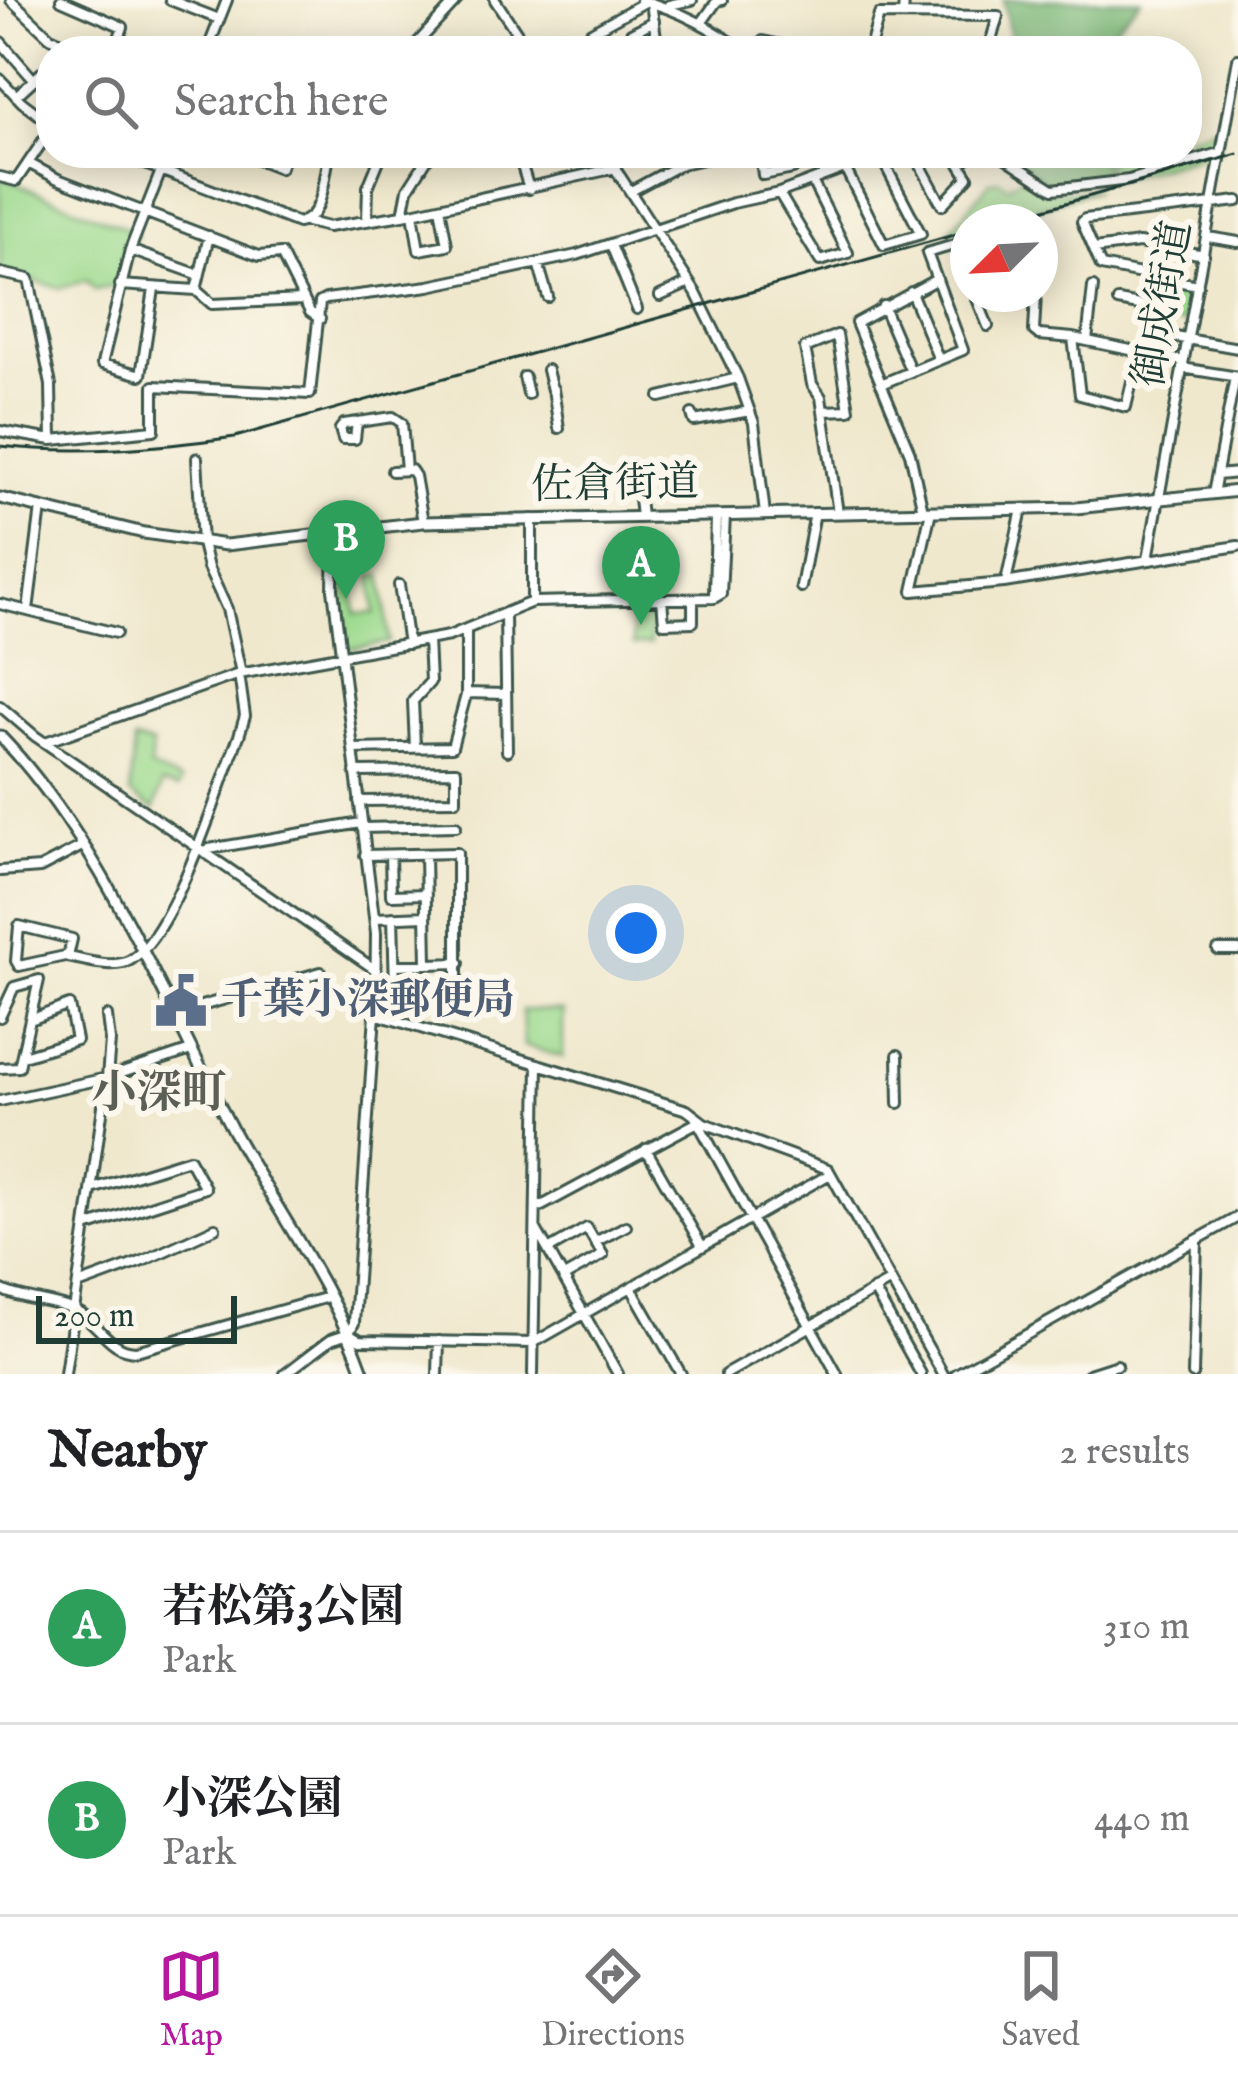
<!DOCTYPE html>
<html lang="en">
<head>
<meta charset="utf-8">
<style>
  body { margin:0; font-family:"IM FELL English","Noto Serif JP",serif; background:#f2f2f2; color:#202124 }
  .compass { position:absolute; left:950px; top:204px; width:108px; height:108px; border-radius:50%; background:#fff; box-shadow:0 6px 30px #0003; rotate:246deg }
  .scale { position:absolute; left:36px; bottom:30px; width:201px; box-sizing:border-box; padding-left:12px; border:6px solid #1f3d34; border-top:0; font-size:33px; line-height:42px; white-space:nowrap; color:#1f3d34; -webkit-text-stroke:9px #fbf7ec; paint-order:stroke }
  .you { position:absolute; left:636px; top:933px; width:42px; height:42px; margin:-30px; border:9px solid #fff; border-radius:50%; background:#1a73e8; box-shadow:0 0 0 18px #1a73e833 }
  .badge { display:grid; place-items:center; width:78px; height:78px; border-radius:50%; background:#b5179e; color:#fff; font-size:39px; font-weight:700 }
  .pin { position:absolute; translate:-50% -99px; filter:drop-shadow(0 3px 6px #0008) }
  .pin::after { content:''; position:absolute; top:63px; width:42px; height:36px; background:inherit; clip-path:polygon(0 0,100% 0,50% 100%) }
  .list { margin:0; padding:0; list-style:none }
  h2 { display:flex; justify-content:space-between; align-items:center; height:156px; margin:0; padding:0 48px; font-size:51px }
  h2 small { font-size:39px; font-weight:400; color:#757577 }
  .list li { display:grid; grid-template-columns:78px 1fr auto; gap:36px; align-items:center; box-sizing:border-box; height:192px; padding:0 48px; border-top:3px solid #e0e0e0 }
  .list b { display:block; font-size:45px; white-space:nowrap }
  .list p { margin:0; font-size:39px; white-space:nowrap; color:#757577 }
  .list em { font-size:39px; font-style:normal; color:#757577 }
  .icon { flex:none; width:66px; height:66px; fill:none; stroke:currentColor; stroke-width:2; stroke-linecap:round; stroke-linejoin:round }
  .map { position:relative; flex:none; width:1238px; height:1374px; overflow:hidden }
  .search { position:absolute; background:#fff; box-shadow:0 6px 30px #0003; left:36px; right:36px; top:36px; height:132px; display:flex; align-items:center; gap:30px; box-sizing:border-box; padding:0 42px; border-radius:48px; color:#757577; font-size:45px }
  .sheet { height:540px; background:#fff }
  nav { display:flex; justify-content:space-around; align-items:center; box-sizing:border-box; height:168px; border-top:3px solid #e0e0e0; background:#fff; font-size:33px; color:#757577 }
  nav a { display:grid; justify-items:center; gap:6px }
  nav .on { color:#b5179e }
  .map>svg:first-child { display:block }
</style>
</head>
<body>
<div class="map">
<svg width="1238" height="1374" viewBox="0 0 1238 1374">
  <rect width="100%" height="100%" fill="#fbf7ec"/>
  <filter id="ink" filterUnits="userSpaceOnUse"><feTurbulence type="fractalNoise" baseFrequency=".00833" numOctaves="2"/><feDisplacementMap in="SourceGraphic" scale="24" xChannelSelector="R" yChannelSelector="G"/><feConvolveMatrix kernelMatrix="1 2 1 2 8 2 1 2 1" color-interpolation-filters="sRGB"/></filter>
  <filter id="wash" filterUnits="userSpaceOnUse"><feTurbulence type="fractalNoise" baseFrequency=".004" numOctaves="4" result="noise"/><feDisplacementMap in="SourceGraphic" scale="48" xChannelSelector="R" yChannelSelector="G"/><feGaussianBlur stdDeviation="2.7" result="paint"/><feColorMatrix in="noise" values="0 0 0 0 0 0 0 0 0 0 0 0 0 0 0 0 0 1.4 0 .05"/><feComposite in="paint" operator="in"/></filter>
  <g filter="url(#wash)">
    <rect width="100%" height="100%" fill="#f0e8cd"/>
    <path fill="#9dda8e" stroke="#5e8c61" stroke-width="3" d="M 1222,125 L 1218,151 L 1112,179 L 1106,161 L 1131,153 L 1187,153 L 1187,136 Z
      M 0,177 L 137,232 L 120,285 L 94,290 L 87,280 L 61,288 L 0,273 Z
      M 1021,178 L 1046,193 L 1096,190 L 987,222 L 968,222 L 968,228 L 949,232 L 990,182 L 999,180 L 1008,186 Z
      M 1166,292 L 1191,296 L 1185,323 L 1162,319 Z
      M 382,575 L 389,642 L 343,650 L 336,586 L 353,584 L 356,614 L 375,613 L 372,576 Z
      M 632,605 L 649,605 L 650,644 L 633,645 Z
      M 134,741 L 152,745 L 150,768 L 181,781 L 179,788 L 162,784 L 154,810 L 130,794 Z
      M 522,1010 L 563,1011 L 563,1057 L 524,1046 Z"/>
    <path fill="#7eba79" stroke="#4e7c56" stroke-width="3" d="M 1003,0 L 1141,0 L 1116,26 L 1107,51 L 1003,51 L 1010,35 Z
      M 1017,153 L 1099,153 L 1108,179 L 1053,187 L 1024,166 Z"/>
  </g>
  <g filter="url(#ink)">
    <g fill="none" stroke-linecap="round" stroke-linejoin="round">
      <g stroke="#3e574b" stroke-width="14">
        <path id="minor" d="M 11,0 L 50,37 L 81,51
          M 61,0 L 123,27 L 114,51
          M 170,0 L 219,19
          M 495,0 L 529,51
          M 641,0 C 682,11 711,28 745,51
          M 651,3 L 658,51
          M 669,5 L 692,0
          M 903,15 L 904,0
          M 702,22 L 717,1 L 722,0
          M 0,41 L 34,80
          M 211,41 L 237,51
          M 207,51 L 227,0
          M 410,51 L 457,0
          M 477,51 L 523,41
          M 571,51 L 591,32 L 645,2
          M 633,51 L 631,33 L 654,21
          M 761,51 L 763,41 L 795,48 L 794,51
          M 869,51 L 879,15 L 998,16 L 988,51
          M 0,79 L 22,102 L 51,124
          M 16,96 L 51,64
          M 116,153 L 298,223 C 325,218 323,177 330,153
          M 242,153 L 280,168 L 286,153
          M 512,153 L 522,166 L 529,189
          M 605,153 L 696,293 L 738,378 L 754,423 L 765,514
          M 760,153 L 763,175 L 793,169 L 791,153
          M 822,153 L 823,175
          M 914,153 L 942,205 L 968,177 L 960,164 L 972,153
          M 998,153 L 1053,189 L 1129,180 L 1219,153
          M 28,163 L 58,179 L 259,256 L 281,254 L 310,312 L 320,319
          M 845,168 L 884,245 L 921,234 L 880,155
          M 0,177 L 16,181 L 51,129
          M 631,191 L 681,164 L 731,153
          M 779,193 L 820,261 L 848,253 L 812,181
          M 413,213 L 419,250 L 447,245 L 440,207
          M 403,215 L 408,189 L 431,153
          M 367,221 L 368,187 L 382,153
          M 307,222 L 328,227 L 403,215 L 616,168
          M 1208,237 L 1238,242
          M 611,245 L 637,309
          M 954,245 L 968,279
          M 1094,249 L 1139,243 L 1204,255
          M 130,250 L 197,274
          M 538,263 L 548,297
          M 0,273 L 29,279 L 51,385 L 52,440
          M 1141,274 L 1101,266 L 1082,222 L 1085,219 L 1238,201
          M 1149,276 L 1198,285
          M 120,285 L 196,290 L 209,236
          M 154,289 L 141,375 L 102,364 L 130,250 L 168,153
          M 196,290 L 212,304 L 303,300
          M 911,292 L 939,360
          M 975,294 L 988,326
          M 1036,294 L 1034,331 L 1039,335 L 1073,338 L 1183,361
          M 660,296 L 689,283
          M 1118,301 L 1160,309 L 1158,334 L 1238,348
          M 883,306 L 911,372
          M 1073,338 L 1080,395 L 1126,407 L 1139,352
          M 1087,341 L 1093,287
          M 1182,368 L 1238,377
          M 547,370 L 552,390
          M 524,377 L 528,394
          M 881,384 L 963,350 L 927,253 L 968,241
          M 553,389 L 559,428
          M 660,397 L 738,378
          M 823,411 L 849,410 L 837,335 L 805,348 L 812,384 L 821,397 L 823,411 L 838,513
          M 692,414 L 694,421 L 750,411
          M 357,422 L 355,439 L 343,439 L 340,429 L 344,424 L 393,417 L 402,423 L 406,470
          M 0,431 L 52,440 L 154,430 L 154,386 L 310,394 L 320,302 L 326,299 L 429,286 L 577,255 L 733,203 L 779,193 L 884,153
          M 197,458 L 202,543 L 208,568 L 227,609 L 241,673
          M 392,471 L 411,470 L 415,476 L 423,522
          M 636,471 L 641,517
          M 1217,475 L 1238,473
          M 1213,494 L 1235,377
          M 923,511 L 910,453 L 856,323 L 937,279
          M 931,511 L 913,591 L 1004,583 L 1238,546
          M 1148,559 L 1238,59
          M 1006,582 L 1022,509
          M 399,585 L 408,644
          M 801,587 L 815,513
          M 714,597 L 716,516
          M 714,598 L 721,594 L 725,516
          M 662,599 L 664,623 L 693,622 L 693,599
          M 532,602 L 532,519
          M 0,604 L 116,633
          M 28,610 L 41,508
          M 505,614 L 507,751
          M 466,693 L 505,694
          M 0,706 L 35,736 L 376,970
          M 48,741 L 239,674 L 449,636 L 532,602 L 714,598
          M 415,747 L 413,701 L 430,682 L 428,640
          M 353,749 L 452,747 L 466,695 L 466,631
          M 355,772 L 456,771 L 456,800 L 359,801
          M 362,828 L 456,826
          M 206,854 L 209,849 L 361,823
          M 425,854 L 427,964
          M 365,855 L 457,853 L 457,990 L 399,991 L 395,987 L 393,917
          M 390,855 L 391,895 L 426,894
          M 0,871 L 40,868 L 84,845
          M 375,918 L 426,916
          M 1218,950 L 1238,950
          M 68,957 L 72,939 L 19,926 L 16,961 L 19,966 L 65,956 L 68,957 C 85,960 106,967 123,963 C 170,952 221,781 239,736 L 245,716 L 239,674
          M 395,965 L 459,963
          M 173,1014 L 321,972
          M 375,1014 L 687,1110 L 704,1123 L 828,1169 L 943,1374
          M 0,1017 L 14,987 L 39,980 L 19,1067 L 0,1068
          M 898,1055 L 899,1103
          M 23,1056 L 76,1040 L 69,1005 L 30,1020
          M 0,1101 L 107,1078 L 191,1050
          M 695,1117 L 837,1374
          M 646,1149 L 702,1246
          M 536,1209 L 696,1123
          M 86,1227 L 205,1188 L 189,1159 L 92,1189
          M 536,1229 L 618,1374
          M 548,1250 L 587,1228 L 595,1242 L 626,1226
          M 564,1277 L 603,1255 L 595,1242
          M 78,1285 L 143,1261 L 215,1228
          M 631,1287 L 681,1374
          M 0,1289 C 24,1301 50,1300 74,1310 C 98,1320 108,1351 136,1351 L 328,1297
          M 874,1290 L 921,1374
          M 349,1333 L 360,1340 L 533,1343 L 830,1174
          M 65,1374 L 107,1078 L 110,1041 L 107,1016
          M 285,1374 L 331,1339 L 349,1333 L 354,1323 L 375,1014 L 376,933 L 333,589 L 334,533
          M 438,1374 L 439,1341
          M 533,1374 L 538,1064
          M 726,1374 L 891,1281
          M 956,1374 L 1238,1217
          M 1089,1374 L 1117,1365
          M 1193,1374 L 1197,1242"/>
      </g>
      <g stroke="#3e574b" stroke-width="15">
        <path id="major" d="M 0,498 L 144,533 L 226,545 L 423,522 L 1076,508 L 1238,491
          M 0,736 C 104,844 163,1000 233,1131 C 277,1211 334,1288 364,1374"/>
      </g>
      <use href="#minor" stroke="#fff" stroke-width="8"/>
      <use href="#major" stroke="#fff" stroke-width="9"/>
      <path stroke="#1f3d34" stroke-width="3" d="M 999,222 L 1238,154
        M 0,446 C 78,455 157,448 235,437 L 968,231"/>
    </g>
  </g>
  <defs>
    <g id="civic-bare" transform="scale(4.14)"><path d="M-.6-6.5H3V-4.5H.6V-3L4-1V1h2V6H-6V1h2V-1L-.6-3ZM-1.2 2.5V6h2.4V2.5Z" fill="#5c6f8a" stroke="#fbf7ec" stroke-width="2.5" paint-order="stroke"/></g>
  </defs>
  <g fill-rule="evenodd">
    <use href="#civic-bare" x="181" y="1001"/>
  </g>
  <g text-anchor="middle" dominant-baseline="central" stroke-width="12" stroke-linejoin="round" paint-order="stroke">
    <g font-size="42" fill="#1f3d34" stroke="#fbf7ec">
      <text transform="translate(1164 304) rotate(-80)">御成街道</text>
      <text transform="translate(615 485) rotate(-1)">佐倉街道</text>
    </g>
    <g font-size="42" font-weight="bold" fill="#4e5e75" stroke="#fbf7ec" text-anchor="start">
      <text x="221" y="1001">千葉小深郵便局</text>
    </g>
    <g font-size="45" font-weight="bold" fill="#5c5f55" stroke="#fbf7ec">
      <text x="159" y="1094">小深町</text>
    </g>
  </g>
</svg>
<svg class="compass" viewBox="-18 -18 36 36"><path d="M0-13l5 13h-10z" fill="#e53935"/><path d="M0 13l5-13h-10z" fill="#757577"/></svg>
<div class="scale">200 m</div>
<div class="you"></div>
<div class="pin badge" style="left:641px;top:625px;background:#2e9e5b">A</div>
<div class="pin badge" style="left:346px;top:599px;background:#2e9e5b">B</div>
<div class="search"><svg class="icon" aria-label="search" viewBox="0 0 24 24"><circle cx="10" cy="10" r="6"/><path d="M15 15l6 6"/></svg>Search here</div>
</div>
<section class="sheet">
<h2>Nearby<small>2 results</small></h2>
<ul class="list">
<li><span class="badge" style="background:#2e9e5b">A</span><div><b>若松第3公園</b><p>Park</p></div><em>310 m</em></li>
<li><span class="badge" style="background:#2e9e5b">B</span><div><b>小深公園</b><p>Park</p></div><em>440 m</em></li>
</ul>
</section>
<nav>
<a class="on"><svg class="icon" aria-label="map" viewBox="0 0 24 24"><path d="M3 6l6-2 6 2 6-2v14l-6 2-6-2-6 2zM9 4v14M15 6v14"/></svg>Map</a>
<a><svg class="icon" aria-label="directions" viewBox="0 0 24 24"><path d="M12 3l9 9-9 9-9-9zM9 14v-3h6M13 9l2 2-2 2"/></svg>Directions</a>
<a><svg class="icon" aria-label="saved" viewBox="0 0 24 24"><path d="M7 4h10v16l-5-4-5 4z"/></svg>Saved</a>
</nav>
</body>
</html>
